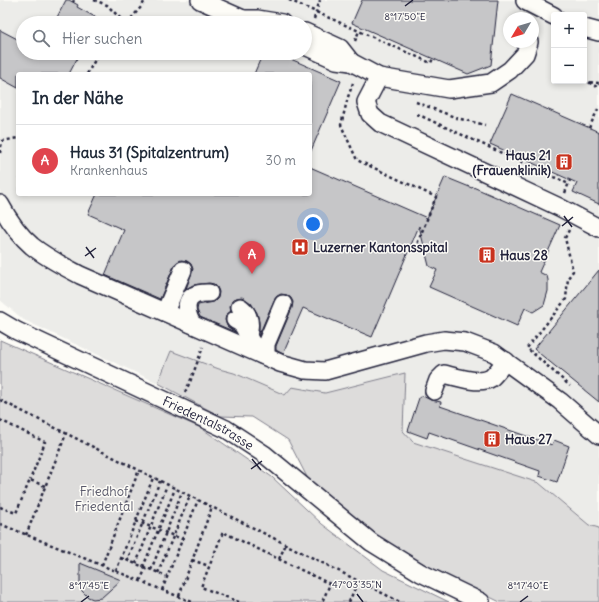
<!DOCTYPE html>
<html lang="de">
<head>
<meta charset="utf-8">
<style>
  body { margin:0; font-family:Delius,sans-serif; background:#f2f2f3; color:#1f2937 }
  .controls { position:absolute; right:12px; top:12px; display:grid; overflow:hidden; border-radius:4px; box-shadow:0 2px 6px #0003 }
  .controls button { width:36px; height:36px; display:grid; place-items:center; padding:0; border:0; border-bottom:1px solid #e0e1e3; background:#fff; color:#1f2937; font:20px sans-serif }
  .compass { position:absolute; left:503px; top:12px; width:36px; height:36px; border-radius:50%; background:#fff; box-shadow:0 2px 6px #0003; rotate:232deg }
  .you { position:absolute; left:313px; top:224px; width:14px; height:14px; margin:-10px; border:3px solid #fff; border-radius:50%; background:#1a73e8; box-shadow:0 0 0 6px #1a73e833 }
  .badge { display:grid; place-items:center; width:26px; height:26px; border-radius:50%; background:#b45309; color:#fff; font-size:13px; font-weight:700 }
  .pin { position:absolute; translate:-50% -33px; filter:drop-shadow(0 1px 2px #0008) }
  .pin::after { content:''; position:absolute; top:21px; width:14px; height:12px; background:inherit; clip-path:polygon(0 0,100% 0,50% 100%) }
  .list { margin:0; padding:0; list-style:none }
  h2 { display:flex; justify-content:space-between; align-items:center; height:52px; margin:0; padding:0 16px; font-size:17px }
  h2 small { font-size:13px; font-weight:400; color:#747a83 }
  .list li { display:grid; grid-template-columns:26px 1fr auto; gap:12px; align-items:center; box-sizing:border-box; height:72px; padding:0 16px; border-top:1px solid #e0e1e3 }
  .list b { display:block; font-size:15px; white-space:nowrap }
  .list p { margin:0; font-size:13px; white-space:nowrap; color:#747a83 }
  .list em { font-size:13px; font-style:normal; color:#747a83 }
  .icon { flex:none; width:22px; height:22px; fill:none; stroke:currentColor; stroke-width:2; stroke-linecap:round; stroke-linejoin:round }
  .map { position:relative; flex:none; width:599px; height:602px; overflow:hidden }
  .search { position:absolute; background:#fff; box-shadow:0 2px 6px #0003; left:16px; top:16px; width:296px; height:44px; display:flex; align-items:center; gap:10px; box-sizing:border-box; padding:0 14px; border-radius:22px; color:#747a83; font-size:15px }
  .panel { position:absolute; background:#fff; box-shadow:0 2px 6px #0003; left:16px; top:72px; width:296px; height:124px; border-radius:4px }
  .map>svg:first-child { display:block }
</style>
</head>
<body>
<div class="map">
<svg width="599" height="602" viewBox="0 0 599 602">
  <rect width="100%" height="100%" fill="#fdfcf7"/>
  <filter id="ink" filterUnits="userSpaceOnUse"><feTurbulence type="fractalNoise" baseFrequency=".025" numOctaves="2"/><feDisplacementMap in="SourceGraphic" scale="8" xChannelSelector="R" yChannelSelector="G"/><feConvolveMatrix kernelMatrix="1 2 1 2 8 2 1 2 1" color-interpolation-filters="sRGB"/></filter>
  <g filter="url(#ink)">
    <path fill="#ecece9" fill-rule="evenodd" d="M 0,0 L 599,0 L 599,528 L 589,525 L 539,483 L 413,442 L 403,431 L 405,373 L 325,393 L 292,387 L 285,396 L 234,373 L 219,369 L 171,351 L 158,383 L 24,320 L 0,300 ZM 554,15 L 584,15 L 584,81 L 554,81 ZM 509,18 L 533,18 L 533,42 L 509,42 ZM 23,23 L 305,23 L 305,53 L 23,53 ZM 18,74 L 310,74 L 310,194 L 18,194 Z"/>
    <path fill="#dddcdb" stroke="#807f8b" d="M 0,340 L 201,428 L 272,477 L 322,524 L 383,570 L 449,602 L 0,602 Z
      M 171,351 L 219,369 L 234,373 L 285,395 L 292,387 L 325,393 L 405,373 L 403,431 L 413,442 L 539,483 L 589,525 L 599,528 L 599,602 L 500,602 L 431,568 L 382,540 L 308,479 L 288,440 L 252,417 L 220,416 L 158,383 Z"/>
    <path fill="#c6c6c8" stroke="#22223b" d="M 66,0 L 69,0 L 78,5 L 77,7 L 106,23 L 54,23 Z
      M 362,0 L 498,0 L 491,65 L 468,74 L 352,23 Z
      M 0,30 L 23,42 L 23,53 L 80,53 L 69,74 L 18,74 L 18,88 L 0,78 Z
      M 263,53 L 277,53 L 341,81 L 310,153 L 310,74 L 254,74 Z
      M 512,94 L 599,132 L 599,204 L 573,192 L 577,183 L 490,144 Z
      M 310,167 L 427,218 L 445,177 L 472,188 L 473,187 L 560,225 L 539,272 L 547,276 L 548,280 L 548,291 L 544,305 L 533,312 L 525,308 L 517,326 L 429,287 L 437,270 L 429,266 L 419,226 L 372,337 L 303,308 L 283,354 L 276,350 L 276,346 L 292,308 L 293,302 L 291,298 L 287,295 L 281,294 L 277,296 L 274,300 L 259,335 L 259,322 L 257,313 L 251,303 L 242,297 L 236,298 L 232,301 L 230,306 L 231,311 L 226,315 L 225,320 L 227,326 L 235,332 L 200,317 L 197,310 L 198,305 L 214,302 L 218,298 L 219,292 L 217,287 L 214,284 L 209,283 L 193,285 L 186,289 L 193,269 L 191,264 L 187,261 L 181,260 L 177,262 L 174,266 L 160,299 L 105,275 L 124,230 L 88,214 L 97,194 L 310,194 Z
      M 599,270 L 599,402 L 534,349 Z
      M 420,395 L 431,400 L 441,402 L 440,406 L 552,445 L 554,440 L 569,446 L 557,482 L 539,476 L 540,471 L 429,432 L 427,438 L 408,431 Z
      M 80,563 L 121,580 L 101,598 L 93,599 L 88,597 L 82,591 L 80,585 Z"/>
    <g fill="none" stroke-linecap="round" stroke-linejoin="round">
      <g stroke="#22223b" stroke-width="20">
        <g id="minor">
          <path d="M 200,0 L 252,23"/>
          <path d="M 525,1 L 554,16"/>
          <path d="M 244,19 L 257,19 L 282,23"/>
          <path d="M 584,28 L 599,32"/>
          <path d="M 305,32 L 340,48 L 351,62"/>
          <path d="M 305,46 L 336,60 L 351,62 L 379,77 L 449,89 L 491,83 L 510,70 L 525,54 L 529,42"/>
          <path d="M 379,77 L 366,102 L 370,114 L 380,123 L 559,207 L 599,228"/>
          <path d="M 0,204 C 8,219 19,235 32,246 C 47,258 63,266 80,275 L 280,363 L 305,370 L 325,371 L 426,343 L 444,340 L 465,342 L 494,353 L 560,401 L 599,435"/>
          <path d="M 240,307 C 250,314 251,324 248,335"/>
          <path d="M 165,312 L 183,270"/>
          <path d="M 235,320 C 245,324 245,331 250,340 C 253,345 258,350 262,355 L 266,351 L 266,344 L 283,304"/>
          <path id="s1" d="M 0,321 L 17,331 L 226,429 L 264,454 L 371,542 L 421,573 L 481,602"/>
          <path d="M 192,324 C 182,305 187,292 209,293"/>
          <path d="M 434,391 L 438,380 L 444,374 C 456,377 480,385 491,378 C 496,374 501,366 506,361"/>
        </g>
      </g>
      <path stroke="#22223b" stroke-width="2.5" stroke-dasharray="3 3" stroke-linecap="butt" d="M 94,0 L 107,5 L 125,23
        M 289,0 L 431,63 L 433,58
        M 73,2 L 74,0
        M 314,19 L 320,0
        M 127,23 L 142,6 L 145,0
        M 355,41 L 359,31
        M 87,74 L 99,53
        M 353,83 L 348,97 L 341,125 L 357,160 L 436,197 L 417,244 L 429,248
        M 599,83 L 588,82 L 599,88
        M 416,102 L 457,118 L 485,125
        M 417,114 L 569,184
        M 589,128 L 599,107
        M 0,153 L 2,141 L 18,138
        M 565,193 L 570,180
        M 569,230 L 565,238 L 573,271 L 568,278 L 566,299 L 527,348 L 570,386
        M 185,392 L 190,382 L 203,347
        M 0,400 L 400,602
        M 0,420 L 45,442 L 30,480
        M 0,507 L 16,513 L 30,480 L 45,486
        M 136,521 L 182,539
        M 0,524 L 192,602
        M 26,535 L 66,434
        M 121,558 L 167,576
        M 279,559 L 286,544
        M 192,560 L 209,566
        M 127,561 L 160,481
        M 136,564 L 167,485
        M 102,565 L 139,470
        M 143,567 L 175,489
        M 151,570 L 182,492
        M 116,571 L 153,478
        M 158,573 L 190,496
        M 140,581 L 146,568
        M 162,590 L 198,500
        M 179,596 L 212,507
        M 239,602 L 201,587 L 223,532 L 330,584 L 322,602
        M 349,602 L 358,581"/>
      <use href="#minor" stroke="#fdfcf7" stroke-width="17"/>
    </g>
  </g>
  <path fill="none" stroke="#22223b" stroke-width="1.5" d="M 405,6 L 413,0M 564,216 L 572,227M 562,226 L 573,217M 86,247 L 94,258M 85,256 L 96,248M 252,459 L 261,470M 251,469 L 262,461M 357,594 L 363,602M 81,602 L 89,596M 520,602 L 528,596"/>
  <defs>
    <g id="building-square" transform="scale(0.9)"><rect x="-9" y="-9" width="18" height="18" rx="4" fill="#c8321e" stroke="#fdfcf7"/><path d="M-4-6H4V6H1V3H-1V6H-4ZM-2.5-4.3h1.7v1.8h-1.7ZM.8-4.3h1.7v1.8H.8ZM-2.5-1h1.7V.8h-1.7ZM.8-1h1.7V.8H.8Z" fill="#fff"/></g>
    <g id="hospital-square" transform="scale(0.9)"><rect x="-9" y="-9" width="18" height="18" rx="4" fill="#c8321e" stroke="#fdfcf7"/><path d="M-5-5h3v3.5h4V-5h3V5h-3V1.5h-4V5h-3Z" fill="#fff"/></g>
  </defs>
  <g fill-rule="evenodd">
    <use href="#building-square" x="564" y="162"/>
    <use href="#hospital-square" x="300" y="247"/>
    <use href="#building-square" x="487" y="255"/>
    <use href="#building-square" x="492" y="439"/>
  </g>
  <g text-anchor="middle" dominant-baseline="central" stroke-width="3" stroke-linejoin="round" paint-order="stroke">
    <g font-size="13" font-weight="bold" fill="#22223b" stroke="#fdfcf7" text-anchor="start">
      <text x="551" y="155" text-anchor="end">Haus 21<tspan x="551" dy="15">(Frauenklinik)</tspan></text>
      <text x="313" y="247">Luzerner Kantonsspital</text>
      <text x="500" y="255">Haus 28</text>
      <text x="505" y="439">Haus 27</text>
    </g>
    <g font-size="13" fill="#22223b" stroke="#fdfcf7">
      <text stroke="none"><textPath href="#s1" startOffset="232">Friedentalstrasse</textPath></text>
    </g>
    <g font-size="13" fill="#5a5a6b" stroke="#fdfcf7">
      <text x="104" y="491">Friedhof<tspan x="104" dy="15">Friedental</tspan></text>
    </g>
  </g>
  <g font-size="10" text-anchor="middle" fill="#22223b" stroke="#fdfcf7" stroke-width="3" stroke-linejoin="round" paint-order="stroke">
    <text x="405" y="20">8°17'50"E</text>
    <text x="357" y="588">47°03'35"N</text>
    <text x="89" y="589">8°17'45"E</text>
    <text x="528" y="589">8°17'40"E</text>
  </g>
</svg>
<div class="controls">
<button>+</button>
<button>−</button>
</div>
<svg class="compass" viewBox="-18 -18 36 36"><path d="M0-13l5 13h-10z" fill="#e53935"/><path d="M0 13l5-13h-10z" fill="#747a83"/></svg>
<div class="you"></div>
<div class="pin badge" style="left:252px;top:274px;background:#e0444e">A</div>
<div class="search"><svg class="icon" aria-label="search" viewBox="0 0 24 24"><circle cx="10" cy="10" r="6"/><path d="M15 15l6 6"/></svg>Hier suchen</div>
<section class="panel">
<h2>In der Nähe<small></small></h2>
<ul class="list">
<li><span class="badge" style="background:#e0444e">A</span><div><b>Haus 31 (Spitalzentrum)</b><p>Krankenhaus</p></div><em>30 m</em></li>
</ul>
</section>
</div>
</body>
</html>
